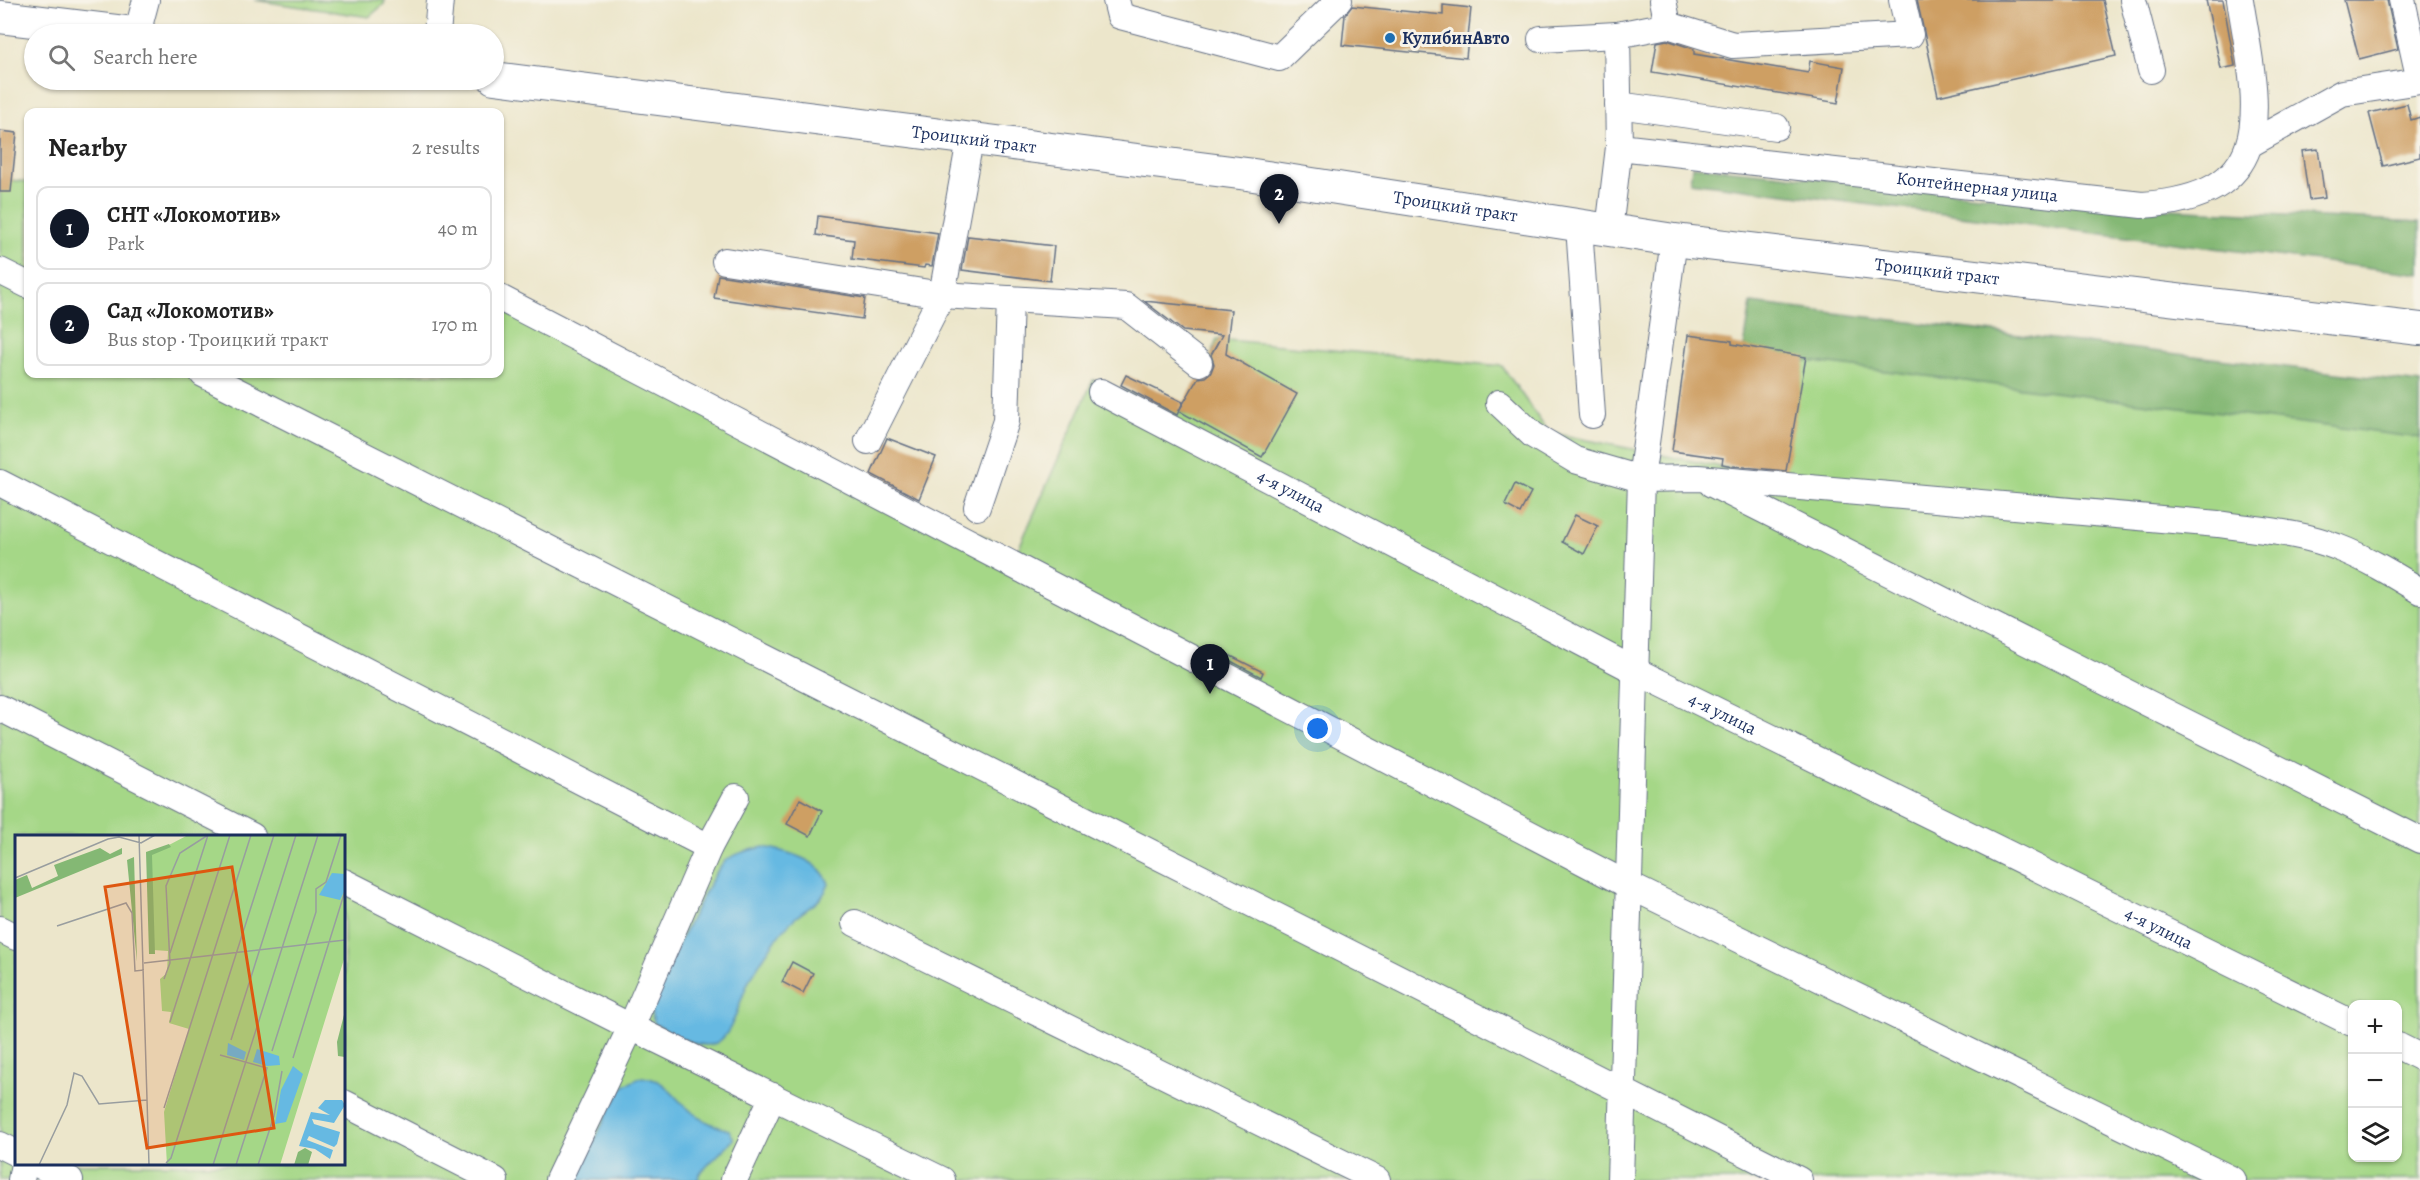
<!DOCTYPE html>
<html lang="en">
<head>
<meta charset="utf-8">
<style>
  body { margin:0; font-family:Alegreya,serif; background:#f2f2f2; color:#222 }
  .controls { position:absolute; right:18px; bottom:18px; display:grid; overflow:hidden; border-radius:12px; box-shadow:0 2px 4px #0004 }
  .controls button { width:54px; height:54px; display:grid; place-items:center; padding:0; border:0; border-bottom:2px solid #e0e0e0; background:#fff; color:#222; font:30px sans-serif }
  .you { position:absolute; left:1318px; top:729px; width:21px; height:21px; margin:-15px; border:4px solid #fff; border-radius:50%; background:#1a73e8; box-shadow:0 0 0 9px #1a73e833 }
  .badge { display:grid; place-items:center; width:39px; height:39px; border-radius:50%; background:#111827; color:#fff; font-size:20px; font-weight:700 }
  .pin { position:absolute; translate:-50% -50px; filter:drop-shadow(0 2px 3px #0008) }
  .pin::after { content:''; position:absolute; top:32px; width:21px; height:18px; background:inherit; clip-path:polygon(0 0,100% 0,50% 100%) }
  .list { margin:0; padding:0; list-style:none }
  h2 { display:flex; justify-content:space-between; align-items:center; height:78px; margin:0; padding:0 24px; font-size:26px }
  h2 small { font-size:20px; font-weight:400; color:#767676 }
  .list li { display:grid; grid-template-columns:39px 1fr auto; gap:18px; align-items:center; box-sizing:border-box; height:84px; margin:0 12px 12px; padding:0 12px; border:2px solid #e0e0e0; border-radius:12px }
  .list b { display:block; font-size:22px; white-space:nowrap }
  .list p { margin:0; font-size:20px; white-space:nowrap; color:#767676 }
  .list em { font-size:20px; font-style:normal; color:#767676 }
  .icon { flex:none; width:33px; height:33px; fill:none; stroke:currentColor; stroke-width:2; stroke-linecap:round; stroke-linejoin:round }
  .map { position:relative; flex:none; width:2420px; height:1180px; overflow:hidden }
  .search { position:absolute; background:#fff; box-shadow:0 2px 4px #0004; left:24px; top:24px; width:480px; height:66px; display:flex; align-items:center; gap:15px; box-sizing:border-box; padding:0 21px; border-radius:33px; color:#767676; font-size:22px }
  .panel { position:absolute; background:#fff; box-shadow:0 2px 4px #0004; left:24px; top:108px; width:480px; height:270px; border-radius:12px }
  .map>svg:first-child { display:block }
</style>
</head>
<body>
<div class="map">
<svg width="2420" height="1180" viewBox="0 0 2420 1180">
  <rect width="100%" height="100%" fill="#f7f3e8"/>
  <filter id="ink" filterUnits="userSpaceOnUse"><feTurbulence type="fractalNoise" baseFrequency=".0167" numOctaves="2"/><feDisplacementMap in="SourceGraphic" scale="12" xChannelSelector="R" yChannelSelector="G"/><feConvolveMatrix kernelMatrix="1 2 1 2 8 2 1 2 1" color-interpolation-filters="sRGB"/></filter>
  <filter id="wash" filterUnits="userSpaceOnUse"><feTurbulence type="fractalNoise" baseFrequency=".008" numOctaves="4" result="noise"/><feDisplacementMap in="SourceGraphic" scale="24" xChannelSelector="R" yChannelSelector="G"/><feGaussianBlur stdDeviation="1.35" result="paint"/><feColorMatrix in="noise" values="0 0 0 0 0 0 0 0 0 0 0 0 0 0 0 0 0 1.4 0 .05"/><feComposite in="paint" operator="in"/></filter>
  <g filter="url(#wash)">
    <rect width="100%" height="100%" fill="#ece6cb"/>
    <path fill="#a5d787" stroke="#608372" stroke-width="1.5" fill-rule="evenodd" d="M 254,0 L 385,0 L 384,4 L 369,17 Z
      M 0,179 L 28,182 L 28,374 L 500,374 L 500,309 L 1017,552 L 1093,380 L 1190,416 L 1217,339 L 1502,366 L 1548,432 L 1756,474 L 1776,344 L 2420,426 L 2420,1180 L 0,1180 ZM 16,836 L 344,836 L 344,1164 L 16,1164 ZM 2352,1004 L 2398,1004 L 2398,1158 L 2352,1158 Z"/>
    <path fill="#84b874" stroke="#507469" stroke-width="1.5" d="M 1692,166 L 2069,204 L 2420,222 L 2420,274 L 1690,182 Z
      M 1751,303 L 2420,383 L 2420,438 L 1743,353 Z"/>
    <path fill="#66b9e2" stroke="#4074a0" stroke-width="1.5" d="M 764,847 C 788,852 820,859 829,884 C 820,905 810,905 794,919 C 776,935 763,959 750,979 C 740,996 734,1035 716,1043 C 697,1051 671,1032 655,1024 C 654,1021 651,1015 651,1011 C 651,995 713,871 725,861 C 737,852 751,850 764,847 Z
      M 642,1077 C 666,1080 668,1091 684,1105 C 696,1117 713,1126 729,1130 L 734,1139 L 699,1174 L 698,1180 L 576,1180 L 610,1108 L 625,1085 Z"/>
    <g id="blocks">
      <path fill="#ce9f63" d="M 1917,0 L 2103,0 L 2116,56 L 1938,96 Z
        M 2206,0 L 2223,0 L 2235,66 L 2221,69 Z
        M 2344,0 L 2387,0 L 2398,49 L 2359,59 Z
        M 1443,5 L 1471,8 L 1466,58 L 1342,45 L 1345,15 L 1352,6 L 1443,15 Z
        M 1667,40 L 1694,49 L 1694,54 L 1808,73 L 1810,61 L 1844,67 L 1838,103 L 1652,72 L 1657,42 Z
        M 2407,104 L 2411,120 L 2420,117 L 2420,157 L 2383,166 L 2369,113 Z
        M 0,131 L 17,133 L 11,192 L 0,192 Z
        M 2318,149 L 2325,198 L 2309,200 L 2302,151 Z
        M 818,216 L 938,233 L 932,266 L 925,265 L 924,268 L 852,259 L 854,240 L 816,235 Z
        M 968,236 L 1054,246 L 1050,281 L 962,270 Z
        M 718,275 L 865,298 L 862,319 L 714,298 Z
        M 1144,301 L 1231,310 L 1226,354 L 1297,394 L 1262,457 L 1179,411 L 1198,378 L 1205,377 L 1211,372 L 1214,364 L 1211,355 L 1222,335 L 1183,331 Z
        M 1688,335 L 1732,341 L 1732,344 L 1806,357 L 1786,471 L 1733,466 L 1722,464 L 1723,458 L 1672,451 Z
        M 1126,375 L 1183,402 L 1177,415 L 1121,385 Z
        M 887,438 L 936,457 L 919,499 L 871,474 Z
        M 1515,484 L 1531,492 L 1520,513 L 1505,505 Z
        M 1575,515 L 1598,526 L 1584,554 L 1562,542 Z
        M 1227,654 L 1263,672 L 1261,677 L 1225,658 Z
        M 800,799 L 822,811 L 810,836 L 787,824 Z
        M 792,962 L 813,973 L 803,993 L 782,982 Z"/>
    </g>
  </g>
  <g filter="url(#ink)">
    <use href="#blocks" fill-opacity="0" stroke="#646f84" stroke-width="1.5"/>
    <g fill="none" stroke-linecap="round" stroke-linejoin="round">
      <g stroke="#646f84" stroke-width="28">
        <g id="minor">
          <path d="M 1116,0 L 1120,16 L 1279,58 L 1339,0"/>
          <path d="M 1663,0 L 1668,25"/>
          <path d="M 2133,0 L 2151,70"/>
          <path d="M 137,34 L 146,0"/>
          <path d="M 437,34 L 440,0"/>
          <path d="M 1541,39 L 1617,35"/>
          <path d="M 1618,105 L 1776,127"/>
          <path d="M 2250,144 L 2342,93 L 2420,81 L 2402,0"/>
          <path d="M 1619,147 L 1617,35 L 1668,25 L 1733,45 L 1910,35 L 1902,0"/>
          <path d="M 1579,226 L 1592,415"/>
          <path id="s1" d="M 1609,230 L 1619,147 L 2142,205 C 2284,196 2257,104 2240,0"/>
          <path d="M 725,261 L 942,295 L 1126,306 L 1199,363"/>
          <path d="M 0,271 L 28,285"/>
          <path d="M 500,298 L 1630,886 L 2233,1180"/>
          <path d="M 203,374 L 1799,1180"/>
          <path id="s2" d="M 1101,392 L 1636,671 L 2352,1023"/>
          <path d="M 1499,403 L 1533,435 L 1575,460 L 1641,479 L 1698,478 L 2218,524 C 2257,530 2300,532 2337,547 C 2366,558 2394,575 2420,591"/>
          <path d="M 868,441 L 942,295 L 970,140"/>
          <path d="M 0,483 L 709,847"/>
          <path d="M 1712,484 L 2420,840"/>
          <path d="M 977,507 L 1006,421 L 1010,299"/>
          <path d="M 0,708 L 252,836"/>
          <path d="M 344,882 L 631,1027 L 942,1180"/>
          <path d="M 855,923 L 1377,1180"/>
          <path d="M 0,929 L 16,937"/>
          <path d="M 2398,1046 L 2420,1057"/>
          <path d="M 344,1103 L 495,1180"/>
          <path d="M 0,1145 L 16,1153"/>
          <path d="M 37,1164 L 70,1180"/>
          <path d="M 21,1180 L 24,1164"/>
          <path d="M 558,1180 L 631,1027 L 709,847 L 736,797"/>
          <path d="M 734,1180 L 773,1096"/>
          <path d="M 1620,1180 L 1641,479 L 1674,240"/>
        </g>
      </g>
      <g stroke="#646f84" stroke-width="34">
        <g id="major">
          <path d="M 0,17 L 141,34"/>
          <path id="s3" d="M 494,78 L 1247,174 L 1674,240 L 2420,329"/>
        </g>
      </g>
      <use href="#minor" stroke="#fff" stroke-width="26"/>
      <use href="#major" stroke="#fff" stroke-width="32"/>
    </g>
  </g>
  <circle fill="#1f6fb2" stroke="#f7f3e8" stroke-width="2" cx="1390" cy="38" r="6"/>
  <g text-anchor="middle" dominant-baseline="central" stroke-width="6" stroke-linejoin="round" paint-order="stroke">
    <g font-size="18" font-weight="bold" fill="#1b2f5e" stroke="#f7f3e8" text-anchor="start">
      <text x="1402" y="38">КулибинАвто</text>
    </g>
    <g font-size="18" fill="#1b2f5e" stroke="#f7f3e8">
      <text stroke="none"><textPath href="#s3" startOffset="484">Троицкий тракт</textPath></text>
      <text stroke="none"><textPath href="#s1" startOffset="444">Контейнерная улица</textPath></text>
      <text stroke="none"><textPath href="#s3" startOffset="970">Троицкий тракт</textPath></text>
      <text stroke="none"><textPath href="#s3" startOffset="1456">Троицкий тракт</textPath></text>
      <text stroke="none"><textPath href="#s2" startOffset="214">4-я улица</textPath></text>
      <text stroke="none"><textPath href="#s2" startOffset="700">4-я улица</textPath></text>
      <text stroke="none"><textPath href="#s2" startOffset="1186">4-я улица</textPath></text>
    </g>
  </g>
  <g transform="translate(15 835)">
    <rect width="330" height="330" fill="#ece6cb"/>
    <path d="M 173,0 L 330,0 L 330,121 L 265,330 L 152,330 L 149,277 L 174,194 L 154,188 L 156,177 L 147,176 L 145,144 L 152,138 L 153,116 L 138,115 L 135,20 Z" fill="#a5d787"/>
    <path d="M 154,9 L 156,12 L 137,20 L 140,119 L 134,119 L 131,17 ZM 85,13 L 95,19 L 107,13 L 107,19 L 0,63 L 0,45 L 12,40 L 17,53 L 43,41 L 39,30 ZM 119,22 L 122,127 L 112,25 ZM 330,176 L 330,222 L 323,221 L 322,207 ZM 290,313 L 297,317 L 293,330 L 279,330 L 283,317 Z" fill="#84b874"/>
    <path d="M 317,38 L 330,39 L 330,55 L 325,65 L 304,60 ZM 213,208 L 231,217 L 229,225 L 212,220 ZM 242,214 L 264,221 L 265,230 L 252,231 L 238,227 ZM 278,231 L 288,239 L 271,287 L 260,289 L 266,255 ZM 310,265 L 327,265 L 330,270 L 319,288 L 297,284 L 299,289 L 325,297 L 322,309 L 319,312 L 294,301 L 292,305 L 318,315 L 315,324 L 300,314 L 284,311 L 296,277 L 315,280 L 303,273 Z" fill="#66b9e2"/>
    <path fill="none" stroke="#989d9f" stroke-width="1.5" d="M 124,0 L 134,330M 0,43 L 93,4 L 104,2 L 126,8 L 140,0M 42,91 L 111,68 L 117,78 L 120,136 L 129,135M 155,118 L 193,0M 129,128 L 330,105M 149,144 L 155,128 L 151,51 L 165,18 L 193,0M 155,187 L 215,0M 216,205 L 281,0M 257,216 L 301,77 L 301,54 L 311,47 L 326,0M 205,220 L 252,233 L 221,330M 278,223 L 330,56M 149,273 L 236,0M 151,328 L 156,323 L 259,0M 24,330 L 52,270 L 59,238 L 67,241 L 84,269 L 132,265M 198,330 L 303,0M 243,330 L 259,281 L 267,236"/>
    <path fill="#de5710" fill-opacity="0.15" stroke="#de5710" stroke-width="3" d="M 217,32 L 259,293 L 132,313 L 90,52 Z"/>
    <rect width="330" height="330" fill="none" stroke="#1b2f5e" stroke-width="3"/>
  </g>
</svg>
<div class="controls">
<button>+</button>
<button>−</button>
<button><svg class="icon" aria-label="layers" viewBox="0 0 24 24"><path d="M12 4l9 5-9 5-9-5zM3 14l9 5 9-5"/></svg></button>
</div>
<div class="you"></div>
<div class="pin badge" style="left:1210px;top:694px">1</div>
<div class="pin badge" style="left:1279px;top:224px">2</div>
<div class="search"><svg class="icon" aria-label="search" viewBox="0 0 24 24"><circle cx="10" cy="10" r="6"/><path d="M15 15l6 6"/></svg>Search here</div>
<section class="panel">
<h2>Nearby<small>2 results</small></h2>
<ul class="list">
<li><span class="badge">1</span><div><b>СНТ «Локомотив»</b><p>Park</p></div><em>40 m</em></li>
<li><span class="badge">2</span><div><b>Сад «Локомотив»</b><p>Bus stop · Троицкий тракт</p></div><em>170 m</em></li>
</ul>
</section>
</div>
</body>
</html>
